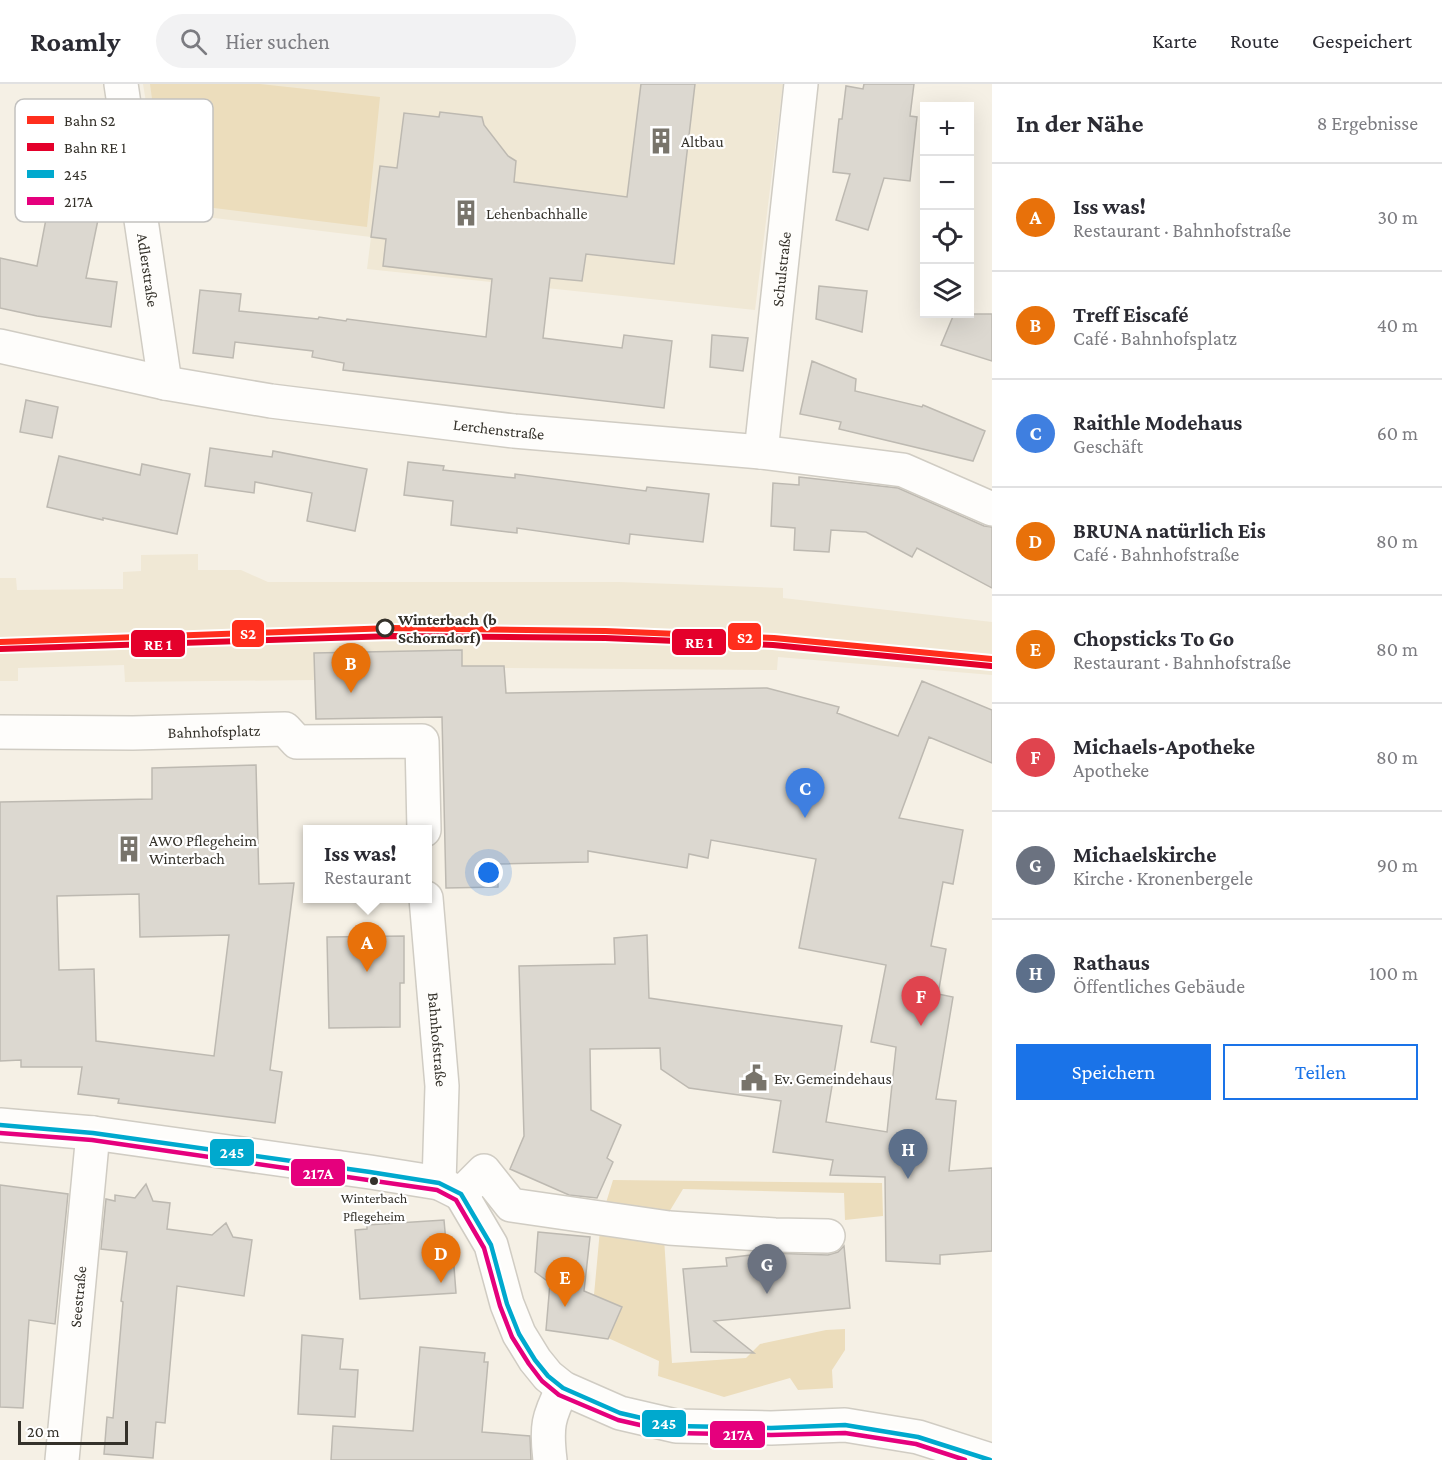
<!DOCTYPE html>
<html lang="de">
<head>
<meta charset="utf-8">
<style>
  body { margin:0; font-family:"Crimson Pro",serif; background:#f2f2f3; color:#2b2b33 }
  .controls { position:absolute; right:18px; top:18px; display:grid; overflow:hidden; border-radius:0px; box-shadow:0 6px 24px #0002 }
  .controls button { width:54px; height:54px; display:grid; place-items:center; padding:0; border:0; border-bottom:2px solid #e1e1e2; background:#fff; color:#2b2b33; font:30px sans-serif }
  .scale { position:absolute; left:18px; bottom:15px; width:110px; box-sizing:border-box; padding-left:6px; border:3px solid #34312a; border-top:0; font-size:16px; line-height:21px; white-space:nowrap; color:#34312a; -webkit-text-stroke:4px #fff; paint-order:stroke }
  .you { position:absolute; left:489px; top:789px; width:21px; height:21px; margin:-15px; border:4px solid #fff; border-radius:50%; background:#1a73e8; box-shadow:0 0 0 9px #1a73e833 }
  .badge { display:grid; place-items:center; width:39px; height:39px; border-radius:50%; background:#1a73e8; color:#fff; font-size:20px; font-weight:700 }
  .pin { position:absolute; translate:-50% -50px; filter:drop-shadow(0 2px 3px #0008) }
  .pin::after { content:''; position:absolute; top:32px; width:21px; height:18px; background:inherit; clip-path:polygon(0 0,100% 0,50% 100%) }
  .popup { position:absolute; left:303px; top:741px; width:129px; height:78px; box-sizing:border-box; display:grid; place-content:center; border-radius:0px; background:#fff; filter:drop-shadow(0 2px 4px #0005); font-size:20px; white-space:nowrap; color:#7c7c81 }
  .popup b { font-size:22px; color:#2b2b33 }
  .popup::after { content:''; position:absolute; left:50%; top:100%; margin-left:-12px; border:12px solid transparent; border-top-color:#fff }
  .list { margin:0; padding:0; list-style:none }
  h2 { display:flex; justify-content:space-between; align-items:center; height:78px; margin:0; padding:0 24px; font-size:26px }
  h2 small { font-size:20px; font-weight:400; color:#7c7c81 }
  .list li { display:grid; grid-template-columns:39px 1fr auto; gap:18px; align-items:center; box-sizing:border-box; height:108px; padding:0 24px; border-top:2px solid #e1e1e2 }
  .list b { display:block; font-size:22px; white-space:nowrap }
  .list p { margin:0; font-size:20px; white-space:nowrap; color:#7c7c81 }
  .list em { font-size:20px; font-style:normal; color:#7c7c81 }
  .actions { display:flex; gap:12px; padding:18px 24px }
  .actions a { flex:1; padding:14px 0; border:2px solid #1a73e8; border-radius:0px; text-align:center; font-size:21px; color:#1a73e8 }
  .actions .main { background:#1a73e8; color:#fff }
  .icon { flex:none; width:33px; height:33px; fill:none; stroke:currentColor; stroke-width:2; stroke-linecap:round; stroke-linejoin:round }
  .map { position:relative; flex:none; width:992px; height:1376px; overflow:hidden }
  header { display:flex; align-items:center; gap:36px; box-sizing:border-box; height:84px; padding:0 30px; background:#fff; border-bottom:2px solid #e1e1e2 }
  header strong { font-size:28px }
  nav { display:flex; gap:33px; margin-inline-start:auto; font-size:21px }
  .search { width:420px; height:54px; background:#f2f2f3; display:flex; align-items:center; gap:15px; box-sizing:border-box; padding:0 21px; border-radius:33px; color:#7c7c81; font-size:22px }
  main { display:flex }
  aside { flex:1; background:#fff }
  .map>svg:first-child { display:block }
</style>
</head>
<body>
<header>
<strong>Roamly</strong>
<div class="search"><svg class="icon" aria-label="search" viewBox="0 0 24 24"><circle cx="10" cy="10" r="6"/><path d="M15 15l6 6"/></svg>Hier suchen</div>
<nav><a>Karte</a><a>Route</a><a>Gespeichert</a></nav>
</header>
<main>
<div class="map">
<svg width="992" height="1376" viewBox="0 0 992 1376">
  <rect width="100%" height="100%" fill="#f5f0e5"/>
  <path fill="#f0e8d5" d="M 143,0 L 783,0 L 755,226 L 367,185 L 371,153 L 164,128 Z
    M 198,470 L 198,486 L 241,486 L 268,498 L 619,498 L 783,504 L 783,514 L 992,538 L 992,591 L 778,573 L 777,586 L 505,584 L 504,582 L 462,582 L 315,596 L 125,598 L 124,581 L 18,584 L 18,597 L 0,597 L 0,494 L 16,494 L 17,506 L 123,505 L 123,488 L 141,487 L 141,471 Z"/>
  <path fill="#ecddbc" d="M 150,0 L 260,0 L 380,13 L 367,143 L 166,118 Z
    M 613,1096 L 882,1099 L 883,1132 L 845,1136 L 844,1109 L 683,1105 L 663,1138 L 672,1279 L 746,1274 L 760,1260 L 826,1246 L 845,1245 L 845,1266 L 832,1286 L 833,1304 L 798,1306 L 790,1294 L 724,1313 L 658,1292 L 659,1277 L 608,1254 L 622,1223 L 594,1211 L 601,1135 Z"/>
  <path fill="#dcd8d0" stroke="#bdb9b1" stroke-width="1.5" fill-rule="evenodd" d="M 641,0 L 695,0 L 674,180 L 586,170 L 582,197 L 550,194 L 543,254 L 622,264 L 624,251 L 672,257 L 664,324 L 343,286 L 344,279 L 312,273 L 313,267 L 235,258 L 233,274 L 193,269 L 200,206 L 241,210 L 239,227 L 318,235 L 319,233 L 346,237 L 347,235 L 486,253 L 492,195 L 383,182 L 386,155 L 371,153 L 380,82 L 397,84 L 404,29 L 439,33 L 440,28 L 482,33 L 484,41 L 508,72 L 516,77 L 514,98 L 627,113 Z
    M 864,0 L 914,0 L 910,32 L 917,33 L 910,97 L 884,94 L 868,146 L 836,136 L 850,90 L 833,88 L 839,35 L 842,35 L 846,2 L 863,5 Z
    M 67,28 L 78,29 L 82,123 L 100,126 L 86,194 L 117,198 L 111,243 L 37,232 L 0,224 L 0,174 L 37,182 L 51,109 L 32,110 L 30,47 L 64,46 Z
    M 819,202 L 867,207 L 862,248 L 816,235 Z
    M 954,230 L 992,230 L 992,277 L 941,261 Z
    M 712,251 L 748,254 L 743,287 L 710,283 Z
    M 812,277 L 856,295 L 855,307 L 922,323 L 923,321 L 985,347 L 973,377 L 839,345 L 841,338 L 800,330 Z
    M 26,316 L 58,323 L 52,354 L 20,348 Z
    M 210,364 L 272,373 L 273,367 L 367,385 L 355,447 L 307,437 L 312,409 L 255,398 L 254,409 L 205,402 Z
    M 59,372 L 140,391 L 142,380 L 190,390 L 177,450 L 103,434 L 103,436 L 47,423 Z
    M 408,378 L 444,382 L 443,386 L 515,394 L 515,390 L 646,407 L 647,403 L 709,410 L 703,458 L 630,450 L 629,460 L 517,444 L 517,449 L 451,441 L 453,417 L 404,411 Z
    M 799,393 L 898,404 L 984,442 L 992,443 L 992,504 L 917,464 L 912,473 L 866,448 L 831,446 L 829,468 L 794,466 L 795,444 L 771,442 L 773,399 L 799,401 Z
    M 462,566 L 462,582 L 504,582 L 506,609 L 767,604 L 839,623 L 837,629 L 898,652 L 922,597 L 992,626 L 992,679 L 929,653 L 899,734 L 963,746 L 953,800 L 943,798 L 931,862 L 946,865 L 938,910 L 953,913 L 936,1015 L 956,1017 L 949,1087 L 992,1084 L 992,1167 L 940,1171 L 940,1180 L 886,1177 L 885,1093 L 830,1091 L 833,1076 L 773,1068 L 781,1017 L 689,1004 L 661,985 L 660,964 L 590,965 L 591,1026 L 621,1041 L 607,1074 L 613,1078 L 597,1114 L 569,1111 L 510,1085 L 524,1052 L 519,882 L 615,880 L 614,854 L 647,851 L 649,914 L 842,942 L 826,1038 L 887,1048 L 896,963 L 871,958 L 886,881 L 799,864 L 816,775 L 711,756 L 708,774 L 689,770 L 687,784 L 588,767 L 588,778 L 498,780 L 498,803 L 446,804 L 442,633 L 316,635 L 314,569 Z
    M 256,681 L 259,800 L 294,799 L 270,986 L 282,988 L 275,1039 L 118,1019 L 119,1015 L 78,1010 L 82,983 L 21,983 L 21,976 L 0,977 L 0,718 L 152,715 L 152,684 ZM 139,810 L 140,853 L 229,851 L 214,972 L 96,957 L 94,885 L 59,886 L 57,812 Z
    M 404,852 L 404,899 L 400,899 L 400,943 L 329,944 L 327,853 Z
    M 146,1100 L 153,1117 L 170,1119 L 167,1145 L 212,1151 L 226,1139 L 233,1153 L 252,1156 L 244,1212 L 177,1202 L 165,1339 L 156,1338 L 153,1374 L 104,1370 L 107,1333 L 113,1334 L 123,1218 L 121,1217 L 127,1168 L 101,1165 L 106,1115 L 115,1117 L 115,1111 L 135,1114 Z
    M 0,1101 L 68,1110 L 55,1240 L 29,1236 L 23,1324 L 0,1323 Z
    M 444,1136 L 447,1170 L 453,1170 L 456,1209 L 360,1215 L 355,1146 L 367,1145 L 367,1141 Z
    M 538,1148 L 590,1153 L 584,1207 L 622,1223 L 608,1255 L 546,1246 L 550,1199 L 535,1188 Z
    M 844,1162 L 850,1224 L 714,1237 L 754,1269 L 691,1268 L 683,1185 L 727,1182 L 726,1174 L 769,1169 L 828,1171 L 838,1168 Z
    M 302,1251 L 343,1255 L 340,1285 L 358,1286 L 355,1333 L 298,1330 Z
    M 420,1263 L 485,1269 L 484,1278 L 488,1278 L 482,1348 L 530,1352 L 531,1376 L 331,1376 L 333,1342 L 413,1347 Z"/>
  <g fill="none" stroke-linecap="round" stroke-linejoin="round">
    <g stroke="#d0ccc3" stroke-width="36">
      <g id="minor">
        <path id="s1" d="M 121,0 L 165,299"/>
        <path id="s2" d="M 0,262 L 165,299 L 271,317 L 514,347 L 761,368 L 903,386 L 992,425"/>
        <path id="s3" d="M 761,368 L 801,0"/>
        <path id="s4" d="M 0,648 L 133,649 L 285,645 L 297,658 L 422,657 L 424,746"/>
        <path id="s5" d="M 426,814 L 442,1002 L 439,1099"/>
        <path d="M 0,1041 L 93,1049 L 370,1088 L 439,1099 L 461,1110"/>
        <path d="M 461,1110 L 491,1161 L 507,1220 L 519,1250 L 535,1276 L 548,1292 L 563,1304 L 620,1329 L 676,1342 L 771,1344 L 845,1341 L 918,1353 L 990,1376"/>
        <path d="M 461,1110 L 484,1087 L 511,1121 L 669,1144 L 775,1151 L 828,1152"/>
        <path id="s6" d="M 62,1376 L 93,1049"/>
        <path d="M 550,1376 C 546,1343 548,1333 563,1304"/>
      </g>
    </g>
    <use href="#minor" stroke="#fefdfb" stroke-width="33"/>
    <g stroke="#fff" stroke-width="9">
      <path id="bus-1" d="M 0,1041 L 93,1049 L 370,1088 L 439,1099 L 461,1110
        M 461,1110 L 491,1161 L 507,1220 L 519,1250 L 535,1276 L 548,1292 L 563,1304 L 620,1329 L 676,1342 L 771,1344 L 845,1341 L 918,1353 L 990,1376"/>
    </g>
    <g stroke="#fff" stroke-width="9">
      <path id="bus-2" d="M 0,1049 L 92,1056 L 437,1106 L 456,1116 L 484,1164 L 500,1222 L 512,1253 L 529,1280 L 542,1297 L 559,1311 L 618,1336 L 675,1349 L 771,1351 L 845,1349 L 916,1360 L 965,1376"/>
    </g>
    <use href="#bus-1" stroke="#00a9ce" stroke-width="4.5"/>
    <use href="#bus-2" stroke="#e5007d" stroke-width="4.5"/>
    <g stroke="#fff" stroke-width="10">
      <path id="rail-1" d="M 0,558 L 392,544 L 605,547 L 774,554 L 992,575"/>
    </g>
    <g stroke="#fff" stroke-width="10">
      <path id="rail-2" d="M 0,565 L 392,552 L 605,554 L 773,561 L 991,582"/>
    </g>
    <use href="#rail-1" stroke="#ff2e1d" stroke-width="6"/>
    <use href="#rail-2" stroke="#e4002b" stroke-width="6"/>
  </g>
  <defs>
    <g id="building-bare" transform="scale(2.07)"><path d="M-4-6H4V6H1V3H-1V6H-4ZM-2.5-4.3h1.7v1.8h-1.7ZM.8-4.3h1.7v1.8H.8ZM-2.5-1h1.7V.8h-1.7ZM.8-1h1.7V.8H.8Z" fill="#78746b" stroke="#fff" stroke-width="2.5" paint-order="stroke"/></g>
    <g id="civic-bare" transform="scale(2.07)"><path d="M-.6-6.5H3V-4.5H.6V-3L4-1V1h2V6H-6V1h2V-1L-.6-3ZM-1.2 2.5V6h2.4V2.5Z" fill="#78746b" stroke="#fff" stroke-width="2.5" paint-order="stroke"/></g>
  </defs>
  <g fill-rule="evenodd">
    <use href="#building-bare" x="661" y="57"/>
    <use href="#building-bare" x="466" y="129"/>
    <use href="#building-bare" x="129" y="765"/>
    <use href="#civic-bare" x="754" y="994"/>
  </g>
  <circle fill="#fff" stroke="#34312a" stroke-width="3" cx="385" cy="544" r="8"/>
  <circle fill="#34312a" stroke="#fff" stroke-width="2" cx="374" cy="1097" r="5"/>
  <g text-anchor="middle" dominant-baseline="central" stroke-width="4.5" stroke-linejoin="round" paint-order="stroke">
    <g font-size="14" fill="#34312a" stroke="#fff">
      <text x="374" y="1114">Winterbach<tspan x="374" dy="18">Pflegeheim</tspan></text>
    </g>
    <g font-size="16" fill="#34312a" stroke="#fff" text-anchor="start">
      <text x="681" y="57">Altbau</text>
      <text x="486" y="129">Lehenbachhalle</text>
      <text x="149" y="756">AWO Pflegeheim<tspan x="149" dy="18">Winterbach</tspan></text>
      <text x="774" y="994">Ev. Gemeindehaus</text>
    </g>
    <g font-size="16" fill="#34312a" stroke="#fff">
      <text stroke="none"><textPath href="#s3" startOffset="184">Schulstraße</textPath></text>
      <text stroke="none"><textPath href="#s1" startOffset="188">Adlerstraße</textPath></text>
      <text stroke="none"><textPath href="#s2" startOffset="506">Lerchenstraße</textPath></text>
      <text stroke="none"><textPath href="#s4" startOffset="214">Bahnhofsplatz</textPath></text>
      <text stroke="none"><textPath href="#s5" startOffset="142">Bahnhofstraße</textPath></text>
      <text stroke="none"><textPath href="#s6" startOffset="164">Seestraße</textPath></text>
    </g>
    <g font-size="16" font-weight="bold" fill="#34312a" stroke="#fff" text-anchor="start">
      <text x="398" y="535">Winterbach (b<tspan x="398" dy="18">Schorndorf)</tspan></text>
    </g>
  </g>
  <rect x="15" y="15" width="198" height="123" rx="9" fill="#fff" stroke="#c2c1bf" stroke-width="1.5"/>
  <rect x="27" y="32" width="27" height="8" fill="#ff2e1d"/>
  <rect x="27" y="59" width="27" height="8" fill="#e4002b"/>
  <rect x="27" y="86" width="27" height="8" fill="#00a9ce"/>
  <rect x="27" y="113" width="27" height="8" fill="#e5007d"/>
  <g font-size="16" fill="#34312a">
    <text x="64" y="42">Bahn S2</text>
    <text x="64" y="69">Bahn RE 1</text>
    <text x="64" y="96">245</text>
    <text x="64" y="123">217A</text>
  </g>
  <g stroke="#fff" stroke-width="2">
    <rect x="231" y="535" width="34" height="29" rx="6" fill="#ff2e1d"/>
    <rect x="727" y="538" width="35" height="29" rx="6" fill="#ff2e1d"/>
    <rect x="671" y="544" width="56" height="28" rx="6" fill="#e4002b"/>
    <rect x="130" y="545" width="56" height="29" rx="6" fill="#e4002b"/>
    <rect x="209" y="1054" width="46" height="29" rx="6" fill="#00a9ce"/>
    <rect x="290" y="1074" width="56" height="29" rx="6" fill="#e5007d"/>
    <rect x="641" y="1325" width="46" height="29" rx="6" fill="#00a9ce"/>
    <rect x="709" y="1336" width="57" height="29" rx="6" fill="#e5007d"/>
  </g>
  <g font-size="16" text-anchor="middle" font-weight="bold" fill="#fff">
    <text x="248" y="555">S2</text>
    <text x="745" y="559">S2</text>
    <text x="699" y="564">RE 1</text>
    <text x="158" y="566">RE 1</text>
    <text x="232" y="1074">245</text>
    <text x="318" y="1095">217A</text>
    <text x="664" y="1345">245</text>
    <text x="738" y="1356">217A</text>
  </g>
</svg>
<div class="controls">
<button>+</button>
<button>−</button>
<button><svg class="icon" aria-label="locate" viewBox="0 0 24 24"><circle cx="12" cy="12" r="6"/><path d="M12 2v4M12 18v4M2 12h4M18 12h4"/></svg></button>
<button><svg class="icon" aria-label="layers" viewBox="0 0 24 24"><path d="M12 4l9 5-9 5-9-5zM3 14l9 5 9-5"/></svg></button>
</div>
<div class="scale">20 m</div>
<div class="you"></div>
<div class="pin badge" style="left:367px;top:888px;background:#e8710a">A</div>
<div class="popup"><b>Iss was!</b>Restaurant</div>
<div class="pin badge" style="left:351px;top:609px;background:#e8710a">B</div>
<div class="pin badge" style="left:805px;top:734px;background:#3f7fe0">C</div>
<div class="pin badge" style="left:441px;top:1199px;background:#e8710a">D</div>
<div class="pin badge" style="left:565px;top:1223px;background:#e8710a">E</div>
<div class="pin badge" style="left:921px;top:942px;background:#e0444e">F</div>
<div class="pin badge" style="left:767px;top:1210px;background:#6b7280">G</div>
<div class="pin badge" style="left:908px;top:1095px;background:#5c6f8a">H</div>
</div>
<aside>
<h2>In der Nähe<small>8 Ergebnisse</small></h2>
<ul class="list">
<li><span class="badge" style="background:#e8710a">A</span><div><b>Iss was!</b><p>Restaurant · Bahnhofstraße</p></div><em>30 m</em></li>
<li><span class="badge" style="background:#e8710a">B</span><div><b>Treff Eiscafé</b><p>Café · Bahnhofsplatz</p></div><em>40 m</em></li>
<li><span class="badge" style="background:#3f7fe0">C</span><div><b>Raithle Modehaus</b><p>Geschäft</p></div><em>60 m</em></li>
<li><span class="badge" style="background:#e8710a">D</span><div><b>BRUNA natürlich Eis</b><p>Café · Bahnhofstraße</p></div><em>80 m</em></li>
<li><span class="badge" style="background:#e8710a">E</span><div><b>Chopsticks To Go</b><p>Restaurant · Bahnhofstraße</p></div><em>80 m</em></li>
<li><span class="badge" style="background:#e0444e">F</span><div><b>Michaels-Apotheke</b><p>Apotheke</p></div><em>80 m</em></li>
<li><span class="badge" style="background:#6b7280">G</span><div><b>Michaelskirche</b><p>Kirche · Kronenbergele</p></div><em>90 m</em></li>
<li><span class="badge" style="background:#5c6f8a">H</span><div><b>Rathaus</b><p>Öffentliches Gebäude</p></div><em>100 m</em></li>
</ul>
<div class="actions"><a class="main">Speichern</a><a>Teilen</a></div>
</aside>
</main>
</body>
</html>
